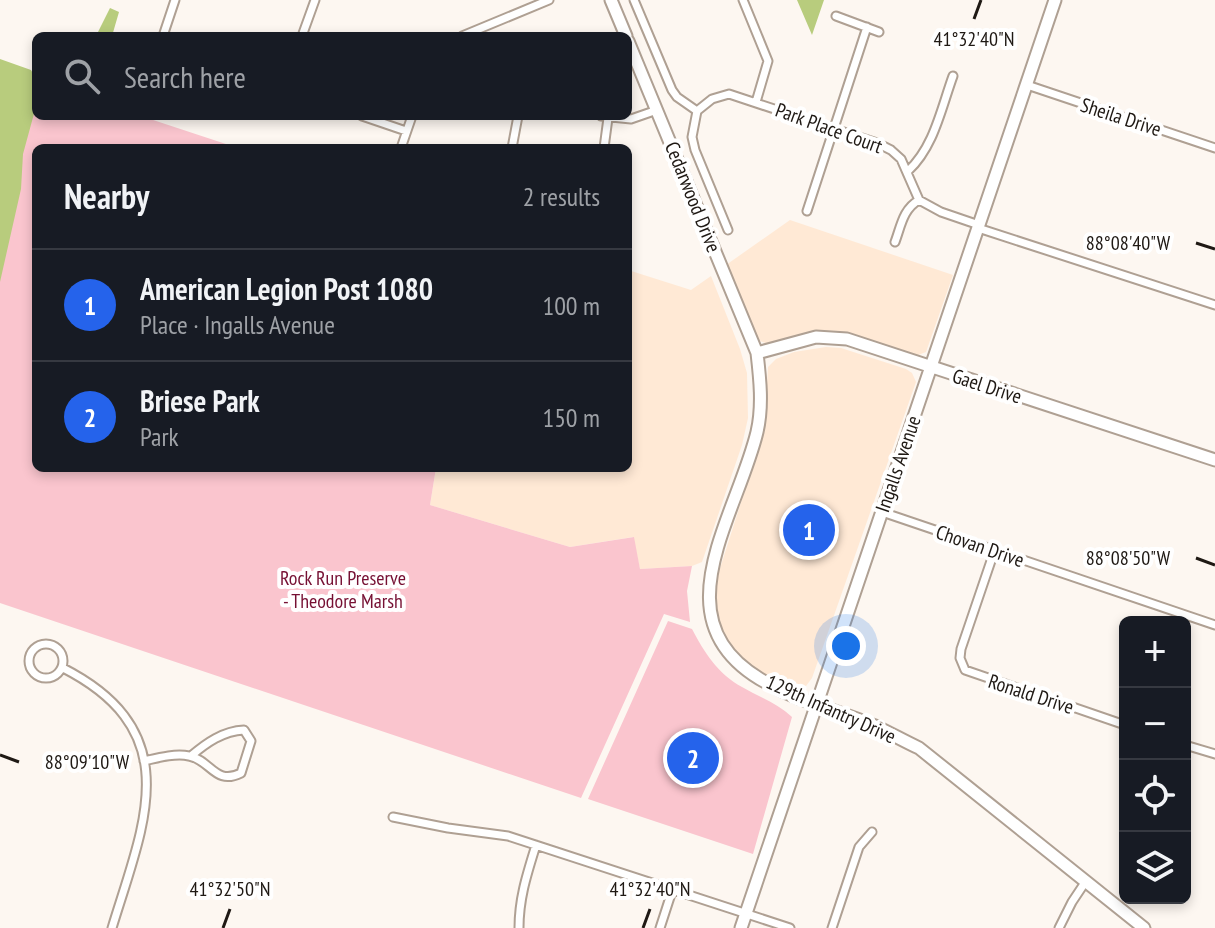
<!DOCTYPE html>
<html lang="en">
<head>
<meta charset="utf-8">
<style>
  body { margin:0; font-family:"PT Sans Narrow",sans-serif; background:#20242c; color:#f1f3f6 }
  .controls { position:absolute; right:24px; bottom:24px; display:grid; overflow:hidden; border-radius:12px; box-shadow:0 4px 12px #0003 }
  .controls button { width:72px; height:72px; display:grid; place-items:center; padding:0; border:0; border-bottom:2px solid #363941; background:#171b24; color:#f1f3f6; font:40px sans-serif }
  .you { position:absolute; left:846px; top:646px; width:28px; height:28px; margin:-20px; border:6px solid #fff; border-radius:50%; background:#1a73e8; box-shadow:0 0 0 12px #1a73e833 }
  .badge { display:grid; place-items:center; width:52px; height:52px; border-radius:50%; background:#2563eb; color:#fff; font-size:26px; font-weight:700 }
  .pin { position:absolute; translate:-50% -50%; border:4px solid #fff; box-shadow:0 2px 8px #0006 }
  .list { margin:0; padding:0; list-style:none }
  h2 { display:flex; justify-content:space-between; align-items:center; height:104px; margin:0; padding:0 32px; font-size:34px }
  h2 small { font-size:26px; font-weight:400; color:#9ea1a6 }
  .list li { display:grid; grid-template-columns:52px 1fr auto; gap:24px; align-items:center; box-sizing:border-box; height:112px; padding:0 32px; border-top:2px solid #363941 }
  .list b { display:block; font-size:30px; white-space:nowrap }
  .list p { margin:0; font-size:26px; white-space:nowrap; color:#9ea1a6 }
  .list em { font-size:26px; font-style:normal; color:#9ea1a6 }
  .icon { flex:none; width:44px; height:44px; fill:none; stroke:currentColor; stroke-width:2; stroke-linecap:round; stroke-linejoin:round }
  .map { position:relative; flex:none; width:1215px; height:928px; overflow:hidden }
  .search { position:absolute; background:#171b24; box-shadow:0 4px 12px #0003; left:32px; top:32px; width:600px; height:88px; display:flex; align-items:center; gap:20px; box-sizing:border-box; padding:0 28px; border-radius:12px; color:#9ea1a6; font-size:30px }
  .panel { position:absolute; background:#171b24; box-shadow:0 4px 12px #0003; left:32px; top:144px; width:600px; height:328px; border-radius:12px }
  .map>svg:first-child { display:block }
</style>
</head>
<body>
<div class="map">
<svg width="1215" height="928" viewBox="0 0 1215 928">
  <rect width="100%" height="100%" fill="#fdf7f1"/>
  <path fill="#ffe9d5" d="M 790,220 L 953,275 L 926,352 L 913,357 L 839,333 L 826,331 L 771,345 L 760,341 L 755,337 L 726,265 Z
    M 628,270 L 691,290 L 711,276 L 740,349 L 747,373 L 748,418 L 742,445 L 702,562 L 692,566 L 640,569 L 633,537 L 570,547 L 430,505 L 436,468 L 628,468 Z
    M 826,347 L 841,348 L 906,369 L 912,373 L 916,382 L 812,678 L 806,686 L 791,687 L 749,667 L 737,655 L 720,629 L 715,605 L 715,584 L 764,430 L 768,367 L 776,359 L 794,352 Z"/>
  <path fill="#fac5ce" d="M 0,67 L 36,79 L 36,116 L 141,116 L 238,148 L 36,148 L 36,468 L 436,468 L 430,505 L 570,547 L 634,537 L 640,569 L 692,566 L 687,591 L 690,622 L 664,614 L 581,798 L 0,603 Z
    M 668,621 L 692,629 C 704,652 718,674 742,687 C 759,697 777,703 792,717 L 753,854 L 588,799 Z"/>
  <path fill="#b8cc7d" d="M 797,0 L 824,0 L 812,35 Z
    M 110,8 L 119,12 L 112,36 L 96,36 Z
    M 0,59 L 31,70 L 35,77 L 35,110 L 23,154 L 21,189 L 0,282 Z"/>
  <g fill="none" stroke-linecap="round" stroke-linejoin="round">
    <g stroke="#afa093" stroke-width="11">
      <path id="street" d="M 634,0 L 672,90 L 677,97 L 697,111
        M 743,0 L 768,61 L 756,102
        M 836,16 L 879,32
        M 163,36 L 175,0
        M 302,36 L 315,0
        M 462,36 L 549,0
        M 1027,85 L 1215,148
        M 697,111 L 712,99 L 729,94 L 877,143 L 891,150 L 901,159 L 919,200 L 941,212 L 979,225
        M 697,111 L 692,137 L 695,150 L 728,230
        M 362,116 L 406,131
        M 601,116 L 631,119 L 657,110
        M 401,148 L 412,116
        M 512,148 L 518,116
        M 604,148 L 608,118
        M 908,171 C 934,147 941,109 953,76
        M 807,211 L 867,27
        M 978,228 L 1215,305
        M 895,242 C 901,226 903,209 919,200
        M 882,512 L 1215,625
        M 994,552 L 961,649 L 960,658 L 965,670 L 1125,725
        M29 661a17 17 0 1 1 34 0a17 17 0 1 1-34 0Z
        M 63,668 C 188,732 144,823 112,928
        M 1185,745 L 1215,754
        M 144,761 C 157,758 175,753 189,756 C 211,760 215,786 241,773 L 251,741 L 244,730 C 223,731 206,743 191,756
        M 393,817 L 448,828 L 508,836 L 790,928
        M 519,928 C 519,898 527,874 536,845
        M 660,928 L 672,891
        M 832,928 L 859,847 L 872,832
        M 1059,928 L 1072,902 L 1086,881"/>
    </g>
    <g stroke="#afa093" stroke-width="15">
      <path id="secondary" d="M 611,0 L 626,36
        M 628,41 L 757,353 C 760,379 763,406 757,432 C 736,519 656,623 767,683 C 800,702 839,711 875,726 C 890,733 904,741 919,748 L 1144,928
        M 757,353 L 816,337 L 847,339 L 1215,460
        M 741,928 L 1055,0"/>
    </g>
    <use href="#street" stroke="#fff" stroke-width="7"/>
    <use href="#secondary" stroke="#fff" stroke-width="11"/>
  </g>
  <path fill="none" stroke="#1f1914" stroke-width="3" d="M 974,19 L 981,0M 1196,243 L 1215,249M 1196,558 L 1215,565M 0,755 L 19,762M 223,928 L 230,909M 643,928 L 650,909"/>
  <g text-anchor="middle" dominant-baseline="central" stroke-width="8" stroke-linejoin="round" paint-order="stroke">
    <g font-size="20" fill="#1f1914" stroke="#fff">
      <text transform="translate(1121 117) rotate(18)">Sheila Drive</text>
      <text transform="translate(829 128) rotate(20)">Park Place Court</text>
      <text transform="translate(693 197) rotate(68)">Cedarwood Drive</text>
      <text transform="translate(987 386) rotate(18)">Gael Drive</text>
      <text transform="translate(898 464) rotate(-71)">Ingalls Avenue</text>
      <text transform="translate(980 546) rotate(19)">Chovan Drive</text>
      <text transform="translate(1031 694) rotate(18)">Ronald Drive</text>
      <text transform="translate(831 709) rotate(24)">129th Infantry Drive</text>
    </g>
    <g font-size="20" fill="#761033" stroke="#fff">
      <text x="343" y="578">Rock Run Preserve<tspan x="343" dy="23">- Theodore Marsh</tspan></text>
    </g>
  </g>
  <g font-size="20" text-anchor="middle" fill="#1f1914" stroke="#fff" stroke-width="8" stroke-linejoin="round" paint-order="stroke">
    <text x="974" y="46">41°32'40"N</text>
    <text x="1128" y="250">88°08'40"W</text>
    <text x="1128" y="565">88°08'50"W</text>
    <text x="87" y="769">88°09'10"W</text>
    <text x="230" y="896">41°32'50"N</text>
    <text x="650" y="896">41°32'40"N</text>
  </g>
</svg>
<div class="controls">
<button>+</button>
<button>−</button>
<button><svg class="icon" aria-label="locate" viewBox="0 0 24 24"><circle cx="12" cy="12" r="6"/><path d="M12 2v4M12 18v4M2 12h4M18 12h4"/></svg></button>
<button><svg class="icon" aria-label="layers" viewBox="0 0 24 24"><path d="M12 4l9 5-9 5-9-5zM3 14l9 5 9-5"/></svg></button>
</div>
<div class="you"></div>
<div class="pin badge" style="left:809px;top:530px">1</div>
<div class="pin badge" style="left:693px;top:758px">2</div>
<div class="search"><svg class="icon" aria-label="search" viewBox="0 0 24 24"><circle cx="10" cy="10" r="6"/><path d="M15 15l6 6"/></svg>Search here</div>
<section class="panel">
<h2>Nearby<small>2 results</small></h2>
<ul class="list">
<li><span class="badge">1</span><div><b>American Legion Post 1080</b><p>Place · Ingalls Avenue</p></div><em>100 m</em></li>
<li><span class="badge">2</span><div><b>Briese Park</b><p>Park</p></div><em>150 m</em></li>
</ul>
</section>
</div>
</body>
</html>
